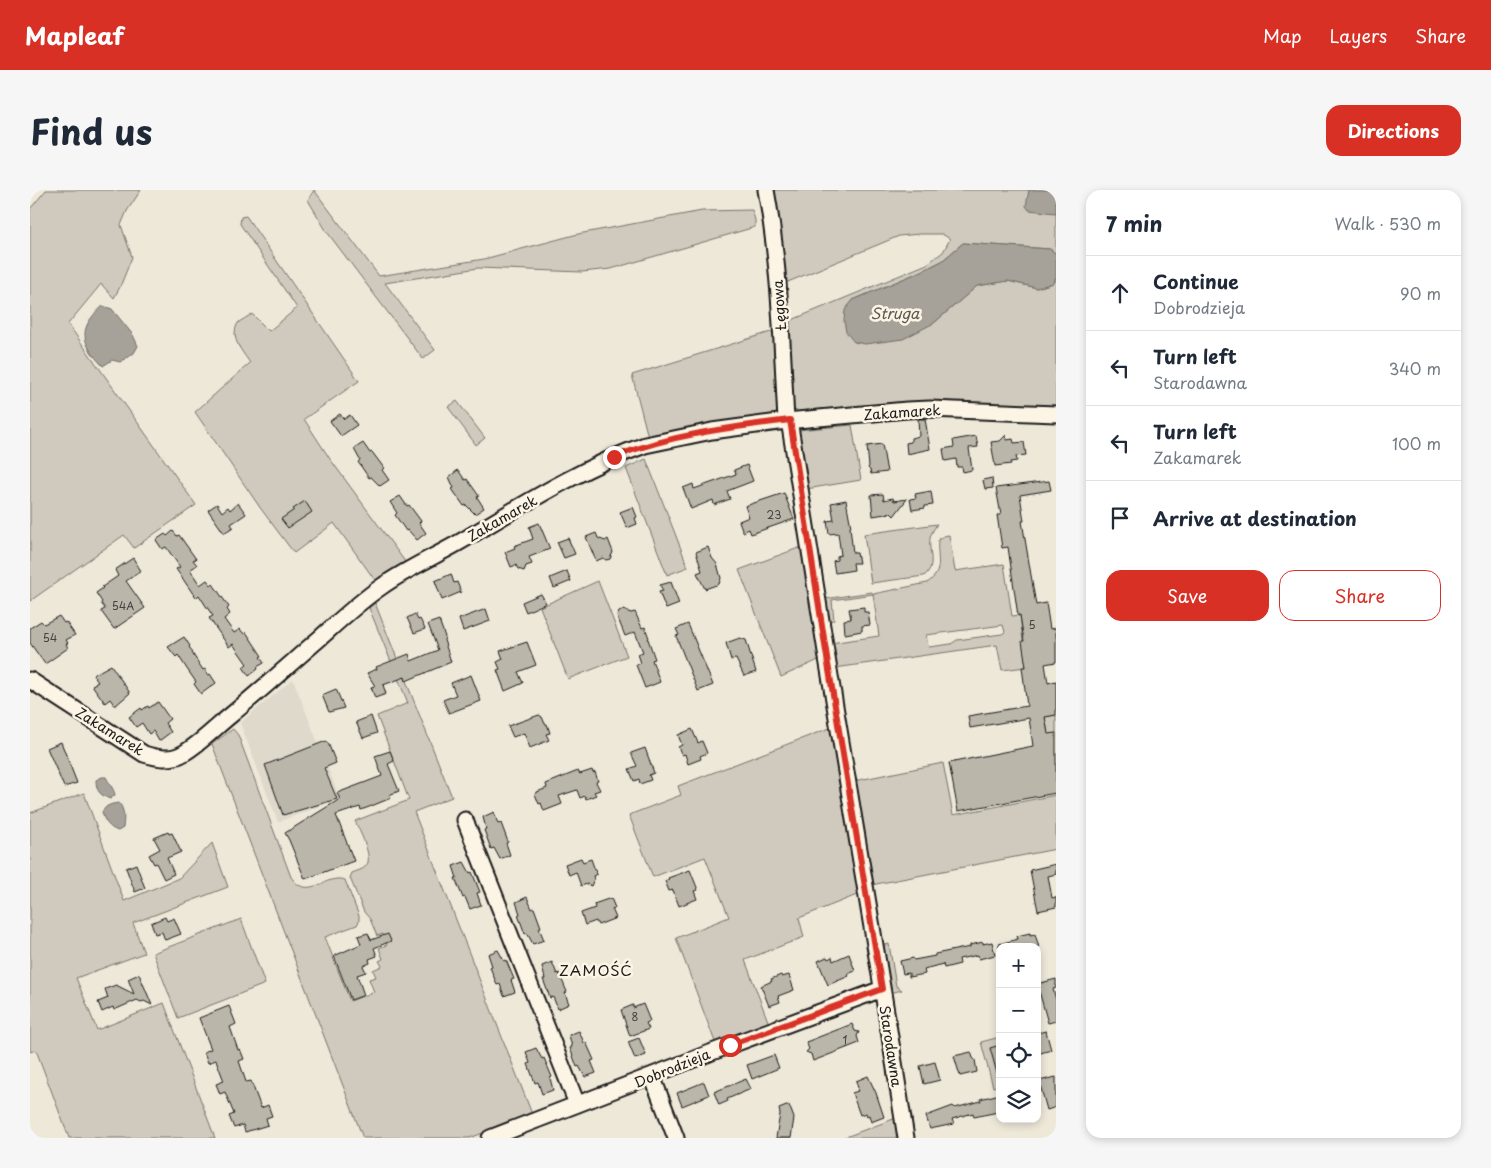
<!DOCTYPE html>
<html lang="en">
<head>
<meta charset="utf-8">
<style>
  body { margin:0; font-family:"Playpen Sans",sans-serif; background:#f6f6f7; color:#1f2937 }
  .controls { position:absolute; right:15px; bottom:15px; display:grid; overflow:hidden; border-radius:10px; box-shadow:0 2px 8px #0003 }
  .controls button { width:45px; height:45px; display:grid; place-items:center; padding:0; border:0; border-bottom:1px solid #e0e1e3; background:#fff; color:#1f2937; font:25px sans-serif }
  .stop { position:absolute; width:15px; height:15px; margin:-11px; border:4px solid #d93025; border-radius:50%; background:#fff }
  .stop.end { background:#d93025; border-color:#fff; box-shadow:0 1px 5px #0008 }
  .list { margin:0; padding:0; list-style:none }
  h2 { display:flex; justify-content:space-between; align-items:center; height:65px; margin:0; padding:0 20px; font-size:21px }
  h2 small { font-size:16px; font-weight:400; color:#747a83 }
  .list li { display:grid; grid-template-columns:32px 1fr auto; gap:15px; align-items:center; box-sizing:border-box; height:75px; padding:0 20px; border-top:1px solid #e0e1e3 }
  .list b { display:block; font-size:19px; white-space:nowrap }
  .list p { margin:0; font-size:16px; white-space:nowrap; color:#747a83 }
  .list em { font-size:16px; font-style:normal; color:#747a83 }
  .actions { display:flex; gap:10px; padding:15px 20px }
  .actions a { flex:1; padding:11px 0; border:1px solid #d93025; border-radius:15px; text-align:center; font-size:18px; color:#d93025 }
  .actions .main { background:#d93025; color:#fff }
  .icon { flex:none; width:28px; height:28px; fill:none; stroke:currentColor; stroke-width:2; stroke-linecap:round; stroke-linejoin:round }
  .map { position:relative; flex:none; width:1026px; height:948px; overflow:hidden; border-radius:15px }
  header { display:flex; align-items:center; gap:30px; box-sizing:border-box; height:70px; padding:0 25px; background:#d93025; color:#fff }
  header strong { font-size:24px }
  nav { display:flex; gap:28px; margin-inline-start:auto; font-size:18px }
  .intro { display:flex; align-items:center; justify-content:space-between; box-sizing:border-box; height:120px; padding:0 30px }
  h1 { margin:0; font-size:35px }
  .button { padding:12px 22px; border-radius:15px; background:#d93025; color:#fff; font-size:18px; font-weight:700 }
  main { display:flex; gap:30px; padding:0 30px }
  aside { flex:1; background:#fff; border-radius:15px; box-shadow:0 2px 8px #0003 }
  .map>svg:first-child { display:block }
</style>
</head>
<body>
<header>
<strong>Mapleaf</strong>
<nav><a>Map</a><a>Layers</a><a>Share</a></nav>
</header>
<div class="intro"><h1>Find us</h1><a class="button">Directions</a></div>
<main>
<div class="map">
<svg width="1026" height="948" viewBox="0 0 1026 948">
  <rect width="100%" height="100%" fill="#eee8d9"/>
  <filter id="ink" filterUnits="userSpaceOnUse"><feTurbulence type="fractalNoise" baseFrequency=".02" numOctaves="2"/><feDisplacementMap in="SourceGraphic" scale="10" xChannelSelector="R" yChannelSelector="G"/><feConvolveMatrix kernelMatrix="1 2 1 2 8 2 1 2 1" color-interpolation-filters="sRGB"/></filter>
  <g filter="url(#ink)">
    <path fill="#ded9cb" d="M 263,489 L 310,609 L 248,632 L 210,533 Z"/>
    <path fill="#cfcabd" stroke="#76736c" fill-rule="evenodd" d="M 16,0 L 111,0 L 97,21 L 91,35 L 102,67 L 90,97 L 84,108 L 71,94 L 38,134 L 166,315 L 104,358 L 94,345 L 0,411 L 0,19 Z
      M 284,0 L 349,86 L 454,69 L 548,44 L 672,21 L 722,20 L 725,30 L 725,37 L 581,79 L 552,82 L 448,78 L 355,93 L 405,160 L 393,169 L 297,42 L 278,10 Z
      M 741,0 L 1026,0 L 1026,64 L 1020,59 L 933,53 L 912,71 L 892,81 L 823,110 L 904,133 L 947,96 L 978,91 L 1007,98 L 1023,93 L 1026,87 L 1026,217 L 763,226 L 757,132 L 897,74 L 913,62 L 920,49 L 912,44 L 889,44 L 869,46 L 753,94 Z
      M 216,26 L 329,191 L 274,229 L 300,269 L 376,373 L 347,393 L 304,333 L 264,363 L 231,319 L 165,222 L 220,173 C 213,162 199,148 208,133 C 211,130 218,127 222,124 L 239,141 L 267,118 L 210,34 L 211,27 Z
      M 744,141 L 751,225 L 618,247 L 602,185 Z
      M 427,211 L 455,248 L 446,255 L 418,217 Z
      M 822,235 L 831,290 L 776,299 L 768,240 Z
      M 616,269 L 658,377 L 637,385 L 596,278 Z
      M 907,334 C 904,339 901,343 900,348 C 898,362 907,376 894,386 L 841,393 L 834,344 Z
      M 919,345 L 925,381 L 974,374 L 982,426 L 990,425 L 996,477 L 972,480 L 967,455 L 805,478 L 800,453 L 849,446 L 843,404 L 802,410 L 804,430 L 797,431 L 794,409 L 842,402 L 843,404 L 897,393 C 915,381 906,368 908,350 L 913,346 ZM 973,435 L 975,442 L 972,444 L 927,450 L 921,454 L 899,457 L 898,456 L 896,445 Z
      M 774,356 L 793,468 L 751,487 L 709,380 Z
      M 568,391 L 597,466 L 538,489 L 510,417 Z
      M 345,413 L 422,607 L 384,622 L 502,924 L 440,948 L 333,948 L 182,554 L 203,539 L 208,545 L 261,687 C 278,712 296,683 315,690 L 329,726 L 329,731 L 327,735 L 295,747 L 320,811 L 344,802 L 339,789 L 346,787 L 343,780 L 352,776 L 349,771 L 353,769 L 349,758 L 357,755 L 353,744 L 347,746 L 340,729 L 334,722 L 320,688 L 322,683 C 326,681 333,680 336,676 C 344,668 329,640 325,631 L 379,610 L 347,526 L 378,513 L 339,418 Z
      M 1026,525 L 1026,543 L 1023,544 L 1020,553 L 1015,527 Z
      M 805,536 L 832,703 L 769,728 L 774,747 L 715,770 L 739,834 L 690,855 L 685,852 L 646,748 L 699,727 L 675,667 L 623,687 L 599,625 L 651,605 L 648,596 Z
      M 913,573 L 923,625 L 1026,605 L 1026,659 L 841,695 L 824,591 Z
      M 54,603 L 94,711 L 149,688 L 182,653 L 198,697 L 103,733 L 114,763 L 46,788 L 67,840 L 134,813 L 185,948 L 39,948 L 6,860 L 0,862 L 0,623 Z
      M 211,729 L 235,794 L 148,828 L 123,763 Z
      M 859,754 L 866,796 L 872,800 L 864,802 L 858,802 L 851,756 Z
      M 970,847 L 970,895 L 963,897 L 951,852 Z
      M 866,928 L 869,948 L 813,948 Z"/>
    <path fill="#a7a299" stroke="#6f6c67" d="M 999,0 L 1026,0 L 1026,23 L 999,20 L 996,16 Z
      M 933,53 L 1020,59 L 1026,64 L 1026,87 L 1023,93 L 1007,98 L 978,91 L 947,96 L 904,133 L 873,149 L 835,154 L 824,152 L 816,142 L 814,131 L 815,120 L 823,110 L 892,81 L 912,71 Z
      M 73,116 L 82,119 L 103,145 L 108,156 L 104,163 L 90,172 L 82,170 L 73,176 C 51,153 47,138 73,116 Z
      M 72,587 L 76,587 C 79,593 84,599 85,605 L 80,609 C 70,605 66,601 66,590 Z
      M 89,613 C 95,620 94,629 93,638 L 88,641 C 79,638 74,631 72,622 C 76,615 81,614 89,613 Z"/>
    <path fill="#bab6aa" stroke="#1c1c1c" d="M 310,224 L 314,229 L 320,225 L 327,235 L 311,246 L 300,231 Z
      M 888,229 L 895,229 L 900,259 L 877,264 L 876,253 L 881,252 L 881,248 L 889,246 Z
      M 976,245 L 977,250 L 983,249 L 984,253 L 994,252 L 996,265 L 986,266 L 987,271 L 980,272 L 981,274 L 965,276 L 961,252 L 970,251 Z
      M 946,246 L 948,257 L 939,258 L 942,280 L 933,282 L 932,277 L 927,277 L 926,269 L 915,271 L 913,259 L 924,257 L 923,250 Z
      M 333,253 L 340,263 L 342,262 L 354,278 L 352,280 L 359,290 L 350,296 L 341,287 L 339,288 L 328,272 L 330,270 L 324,259 Z
      M 852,254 L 857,282 L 841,284 L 840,280 L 838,278 L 839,276 L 837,256 Z
      M 717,275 L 723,291 L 697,301 L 700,309 L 684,315 L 683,310 L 661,319 L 653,298 L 663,294 L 664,299 L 706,284 L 704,280 Z
      M 428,280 L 435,290 L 437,289 L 449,306 L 447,307 L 454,318 L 445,324 L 436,315 L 434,316 L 422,299 L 424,298 L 419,287 Z
      M 962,288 L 963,298 L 955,299 L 953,290 Z
      M 1019,291 L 1021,300 L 990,305 L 994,331 L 992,331 L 1006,415 L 1016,413 L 1020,439 L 1026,438 L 1026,472 L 1015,474 L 1018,493 L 1026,491 L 1026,525 L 1015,527 L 1018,544 L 1026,543 L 1026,603 L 928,621 L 919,573 L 1003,556 L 999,528 L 940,538 L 938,526 L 997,516 L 992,477 L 996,477 L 992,451 L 994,451 L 990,425 L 988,426 L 978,357 L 972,358 L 967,325 L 971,325 L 966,298 Z
      M 901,301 L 903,315 L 895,316 L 895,318 L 882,320 L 880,309 L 886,308 L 885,304 Z
      M 754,303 L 764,329 L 721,344 L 719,339 L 713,342 L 709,331 L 719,327 L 715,316 Z
      M 853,304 L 854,310 L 863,308 L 864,311 L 877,309 L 864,326 L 861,323 L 843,326 L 841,305 Z
      M 370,306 L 377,316 L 379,315 L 391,331 L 389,333 L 396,343 L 387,350 L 378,340 L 376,341 L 365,325 L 367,323 L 360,312 Z
      M 816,310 L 821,337 L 820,337 L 823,363 L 827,363 L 829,373 L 823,373 L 824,380 L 805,383 L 803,371 L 807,370 L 807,366 L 811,365 L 808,343 L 799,344 L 797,331 L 804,330 L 801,313 Z
      M 275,311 L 282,322 L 258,338 L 251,329 L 264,320 L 263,319 Z
      M 208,313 L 216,324 L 201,334 L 203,337 L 194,343 L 178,320 L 187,314 L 192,322 L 198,317 L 200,320 Z
      M 603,317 L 607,327 L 605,328 L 607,334 L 597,338 L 590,322 Z
      M 509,333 L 520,359 L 499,367 L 502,374 L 496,376 L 494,381 L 488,379 L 486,375 L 481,377 L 475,362 L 485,358 L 484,356 L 503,349 L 499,337 Z
      M 143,341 L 147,346 L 149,345 L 166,369 L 163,370 L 167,375 L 160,380 L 170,395 L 177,390 L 181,395 L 183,394 L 199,417 L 197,419 L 200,424 L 194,429 L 204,443 L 210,439 L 214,444 L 216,442 L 232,466 L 230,467 L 234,473 L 227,477 L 228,479 L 219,486 L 213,477 L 217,474 L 203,454 L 199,457 L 179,428 L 183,426 L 176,416 L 169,405 L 166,408 L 146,379 L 150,377 L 136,357 L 132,359 L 126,350 L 135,344 L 137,346 Z
      M 566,343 L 568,348 L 575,351 L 578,349 L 583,362 L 580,369 L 576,370 L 573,368 L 566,371 L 556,347 Z
      M 538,348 L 545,364 L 534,368 L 527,352 Z
      M 678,357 L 682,368 L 687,374 L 691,388 L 689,394 L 675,399 L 667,383 L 672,381 L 666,362 Z
      M 103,368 L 111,381 L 96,391 L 115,418 L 84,439 L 71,421 L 75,419 L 71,413 L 72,412 L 66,403 L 73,398 L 72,397 L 88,386 L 85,380 Z
      M 537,381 L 541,391 L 524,398 L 520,388 Z
      M 421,384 L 424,393 L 427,392 L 431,402 L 412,410 L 405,391 Z
      M 641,392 L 649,414 L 636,419 L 629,402 L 633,401 L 630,395 Z
      M 511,404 L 516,413 L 496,422 L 492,412 Z
      M 834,417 L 834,422 L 838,422 L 840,435 L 832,436 L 832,441 L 815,444 L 814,430 L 821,429 L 819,419 Z
      M 456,419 L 460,431 L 433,441 L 429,429 Z
      M 593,420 L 601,423 L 605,422 L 612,438 L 615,437 L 619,448 L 618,449 L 625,469 L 622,470 L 630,492 L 615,498 L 606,475 L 611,473 L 608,464 L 613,462 L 605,442 L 595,446 L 587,426 L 589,422 Z
      M 385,424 L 388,430 L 390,429 L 395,439 L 384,443 L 377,428 Z
      M 29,426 L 34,433 L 36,432 L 45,445 L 36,450 L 38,453 L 36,454 L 38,458 L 15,474 L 0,453 L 0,438 L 11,431 L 14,434 Z
      M 409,430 L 415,447 L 414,450 L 421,472 L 376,491 L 375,487 L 353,495 L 356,504 L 345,508 L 341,497 L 345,496 L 337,483 L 347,479 L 346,477 L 379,464 L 381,471 L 408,460 L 398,434 Z
      M 658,434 L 683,495 L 668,501 L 646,446 L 649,445 L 646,439 Z
      M 154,447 L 160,456 L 159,457 L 163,462 L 162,463 L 173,480 L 175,479 L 178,485 L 180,484 L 186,493 L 171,504 L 164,494 L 166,492 L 157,479 L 148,465 L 146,467 L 138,457 Z
      M 710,448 L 716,450 L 726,482 L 714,486 L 706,469 L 701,470 L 696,453 Z
      M 497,452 L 506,475 L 488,482 L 493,493 L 475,501 L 467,480 L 470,479 L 467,472 L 473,469 L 470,461 Z
      M 81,475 L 100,503 L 85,516 L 80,509 L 75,513 L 62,495 L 68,492 L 63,485 Z
      M 441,485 L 451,511 L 419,523 L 413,510 L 426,505 L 421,493 Z
      M 306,499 L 314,518 L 299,522 L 292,505 Z
      M 128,512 L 140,529 L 135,533 L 141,542 L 129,551 L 123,541 L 119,544 L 112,533 L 106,537 L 99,527 L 111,518 L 112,520 L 118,516 L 119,518 Z
      M 509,525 L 512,527 L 515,534 L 517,534 L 520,543 L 516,544 L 519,550 L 500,558 L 494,543 L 483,547 L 478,536 Z
      M 341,526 L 347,543 L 333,548 L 326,532 Z
      M 662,539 L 668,553 L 672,551 L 677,563 L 670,566 L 671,569 L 658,574 L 655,564 L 652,565 L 648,557 L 652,555 L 648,545 Z
      M 296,551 L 297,553 L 298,553 L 306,573 L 294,578 L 307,609 L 253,625 L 235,575 Z
      M 31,552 L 47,593 L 34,597 L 17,558 Z
      M 615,558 L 624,583 L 619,585 L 621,590 L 610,594 L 609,589 L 604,591 L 599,579 L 607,576 L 601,563 Z
      M 360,561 L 364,571 L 358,574 L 369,601 L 359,605 L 361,608 L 339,617 L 331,620 L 330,617 L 306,625 L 324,671 L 275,689 L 259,650 L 255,643 L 310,609 L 307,603 L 352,586 L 345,566 Z
      M 562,580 L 563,583 L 565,582 L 568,591 L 566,592 L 570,600 L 564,602 L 566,605 L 556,609 L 555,606 L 550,608 L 547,600 L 529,606 L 532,614 L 514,621 L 511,613 L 509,614 L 505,604 L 507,603 L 507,602 L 517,598 L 516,594 L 538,585 L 548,581 L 550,584 Z
      M 464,622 L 468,634 L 471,633 L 478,652 L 476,653 L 480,665 L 470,669 L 464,658 L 461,659 L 454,640 L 456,639 L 453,627 Z
      M 138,642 L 139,644 L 142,643 L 151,662 L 137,668 L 144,684 L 134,689 L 126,673 L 124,674 L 119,665 L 130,659 L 124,648 Z
      M 551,668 L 553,672 L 561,669 L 566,683 L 567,684 L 563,686 L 564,689 L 561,696 L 557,694 L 551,696 L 546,682 L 539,685 L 535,674 Z
      M 434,672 L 440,683 L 442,682 L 450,702 L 447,703 L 451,715 L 440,719 L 435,707 L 433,708 L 425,688 L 427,688 L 423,676 Z
      M 106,674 L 115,698 L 105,702 L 96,678 Z
      M 1026,674 L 1026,684 L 1018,686 L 1022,708 L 1026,707 L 1026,717 L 1008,721 L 1000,680 Z
      M 660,680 L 668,700 L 664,701 L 667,709 L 649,716 L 643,700 L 639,701 L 635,691 L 639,689 L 638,688 Z
      M 497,707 L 502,719 L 504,718 L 511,737 L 509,738 L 514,750 L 503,754 L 497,743 L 495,744 L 488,725 L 490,724 L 486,712 Z
      M 581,708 L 585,718 L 582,719 L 586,728 L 568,735 L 566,731 L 555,735 L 551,723 L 565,718 L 564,714 Z
      M 135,727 L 137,731 L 144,728 L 151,744 L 135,750 L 132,742 L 125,744 L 121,733 Z
      M 338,743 L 341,750 L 358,744 L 361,751 L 344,758 L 347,766 L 339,769 L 340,773 L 333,776 L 336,782 L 327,785 L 334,805 L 321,810 L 304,766 L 331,754 L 328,746 Z
      M 1000,743 L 1000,745 L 1005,744 L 1009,757 L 969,757 L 969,754 L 988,749 L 987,746 Z
      M 953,752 L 953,754 L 962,752 L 965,765 L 949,769 L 948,765 L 929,769 L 930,774 L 914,778 L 913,774 L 894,779 L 895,784 L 879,787 L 879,783 L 873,784 L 870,771 L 883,768 L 884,770 L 905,766 L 905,764 L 940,757 L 940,755 Z
      M 468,760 L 474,771 L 476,770 L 484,789 L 481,790 L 485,802 L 474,806 L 470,794 L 467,795 L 460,777 L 462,776 L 458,764 Z
      M 819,764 L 825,781 L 818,784 L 819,786 L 798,795 L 788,771 L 797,767 L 798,769 L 802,767 L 803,771 Z
      M 522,772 L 527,784 L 529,783 L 537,802 L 535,803 L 539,814 L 528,819 L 523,807 L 520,808 L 513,789 L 515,789 L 512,776 Z
      M 109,784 L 122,815 L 114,811 L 111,812 L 107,810 L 84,820 L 83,817 L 72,822 L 68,812 L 78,808 L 75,799 L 86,795 L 104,804 L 98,789 Z
      M 751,785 L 752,787 L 759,785 L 764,800 L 748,806 L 750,812 L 739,816 L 731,796 L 742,791 L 741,789 Z
      M 1026,789 L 1026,798 L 1023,799 L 1026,810 L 1026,831 L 1018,833 L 1007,794 Z
      M 613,814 L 620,831 L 616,833 L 619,839 L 600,846 L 591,820 L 603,815 L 603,818 Z
      M 199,816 L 206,834 L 200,837 L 208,860 L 210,859 L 214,869 L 209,871 L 216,892 L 221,891 L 231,918 L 238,915 L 242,926 L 236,928 L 238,935 L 215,942 L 213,935 L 204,938 L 199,926 L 204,924 L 195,902 L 190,904 L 186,894 L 194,891 L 186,870 L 178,873 L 174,862 L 181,859 L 169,828 Z
      M 822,834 L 825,841 L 829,842 L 827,846 L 829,853 L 783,871 L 781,864 L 776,862 L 779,859 L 776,852 Z
      M 549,841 L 554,853 L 556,852 L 564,870 L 561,871 L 566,883 L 555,887 L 549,876 L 547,877 L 540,858 L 542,857 L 539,845 Z
      M 1016,841 L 1021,860 L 1007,864 L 1007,843 Z
      M 609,848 L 616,865 L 605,869 L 598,852 Z
      M 970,855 L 970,883 L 967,883 L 960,858 Z
      M 506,858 L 512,869 L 514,868 L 522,887 L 520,888 L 523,900 L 512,904 L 508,892 L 505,893 L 502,885 L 498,874 L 500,873 L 496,862 Z
      M 941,862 L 943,868 L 945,870 L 947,882 L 930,886 L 924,866 Z
      M 744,865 L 749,878 L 722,889 L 717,875 Z
      M 905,872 L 910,890 L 894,894 L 890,876 Z
      M 838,886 L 846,903 L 854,927 L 841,932 L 839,925 L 837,926 L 836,923 L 830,925 L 822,903 L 828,901 L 827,899 L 828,898 L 826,891 Z
      M 1026,887 L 1026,917 L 1017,920 L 1009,891 Z
      M 716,889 L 721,899 L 697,909 L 698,911 L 689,915 L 684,902 Z
      M 674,892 L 679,905 L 652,916 L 647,903 Z
      M 970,904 L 970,916 L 967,917 L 968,922 L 944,927 L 943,923 L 922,929 L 924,934 L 900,939 L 896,926 L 923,916 L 925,918 L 951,911 L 950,909 Z
      M 759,915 L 764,928 L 761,948 L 746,948 L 750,924 L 749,919 Z"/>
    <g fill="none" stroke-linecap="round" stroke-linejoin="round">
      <g stroke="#1c1c1c" stroke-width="19">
        <path id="minor" d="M 736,0 C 750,76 752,154 756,231
          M 759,230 L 798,474 L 854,809 L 876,948
          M 0,490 L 114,564 C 127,568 141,571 154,563 C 171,553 186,537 201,525 C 231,500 260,474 290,448 C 310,430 329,412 351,397 C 379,377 411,364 440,346 C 496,313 553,277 615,255 L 682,241 L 756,231 L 877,220 L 900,219 L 1026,224
          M 435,630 L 547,914
          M 622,886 L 646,948
          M 460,948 L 685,861 L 852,799"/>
      </g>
      <use href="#minor" stroke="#fcf5e5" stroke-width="15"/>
    </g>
  </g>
  <g fill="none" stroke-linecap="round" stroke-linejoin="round" filter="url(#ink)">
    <path stroke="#d93025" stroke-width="6" d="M 584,267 C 639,245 701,237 760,230 L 798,474 L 852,799 L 700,855"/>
  </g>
  <g text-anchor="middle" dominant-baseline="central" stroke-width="5" stroke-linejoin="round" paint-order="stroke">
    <g font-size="11" fill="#444240">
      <text x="744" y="324">23</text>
      <text x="93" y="415">54A</text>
      <text x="1002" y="434">5</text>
      <text x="20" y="447">54</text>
      <text x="605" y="826">8</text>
      <text x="815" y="849">1</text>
    </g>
    <g font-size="14" fill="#1c1c1c" stroke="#fcf5e5">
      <text transform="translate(749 115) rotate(-94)">Łęgowa</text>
      <text transform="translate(872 222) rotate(-4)">Zakamarek</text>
      <text transform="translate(472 328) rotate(-30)">Zakamarek</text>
      <text transform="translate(80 541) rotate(32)">Zakamarek</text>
      <text transform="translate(861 856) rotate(81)">Starodawna</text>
      <text transform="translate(642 878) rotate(-22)">Dobrodzieja</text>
    </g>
    <g font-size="15" font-style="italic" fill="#5b5854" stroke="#fcf5e5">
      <text x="865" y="122">Struga</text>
    </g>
    <g font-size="15" letter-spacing="1" fill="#1c1c1c" stroke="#fcf5e5">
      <text x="566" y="779">ZAMOŚĆ</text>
    </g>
  </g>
</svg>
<div class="controls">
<button>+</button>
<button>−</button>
<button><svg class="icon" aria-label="locate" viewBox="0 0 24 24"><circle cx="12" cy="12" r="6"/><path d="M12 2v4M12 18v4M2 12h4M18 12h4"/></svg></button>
<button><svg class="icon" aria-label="layers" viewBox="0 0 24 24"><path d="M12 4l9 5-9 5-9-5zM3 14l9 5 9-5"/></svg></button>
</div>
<div class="stop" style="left:700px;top:855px"></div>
<div class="stop end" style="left:584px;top:267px"></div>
</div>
<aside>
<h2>7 min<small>Walk · 530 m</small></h2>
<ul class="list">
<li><svg class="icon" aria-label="ahead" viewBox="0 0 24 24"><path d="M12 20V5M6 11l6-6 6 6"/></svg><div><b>Continue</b><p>Dobrodzieja</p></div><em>90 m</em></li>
<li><svg class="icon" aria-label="left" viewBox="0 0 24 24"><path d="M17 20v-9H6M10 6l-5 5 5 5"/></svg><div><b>Turn left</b><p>Starodawna</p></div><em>340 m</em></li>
<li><svg class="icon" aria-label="left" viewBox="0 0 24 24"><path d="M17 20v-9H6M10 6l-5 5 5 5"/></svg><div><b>Turn left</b><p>Zakamarek</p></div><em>100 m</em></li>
<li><svg class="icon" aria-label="arrive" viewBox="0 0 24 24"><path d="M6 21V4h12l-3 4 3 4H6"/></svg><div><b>Arrive at destination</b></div></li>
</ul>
<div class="actions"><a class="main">Save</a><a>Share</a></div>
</aside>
</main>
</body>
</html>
